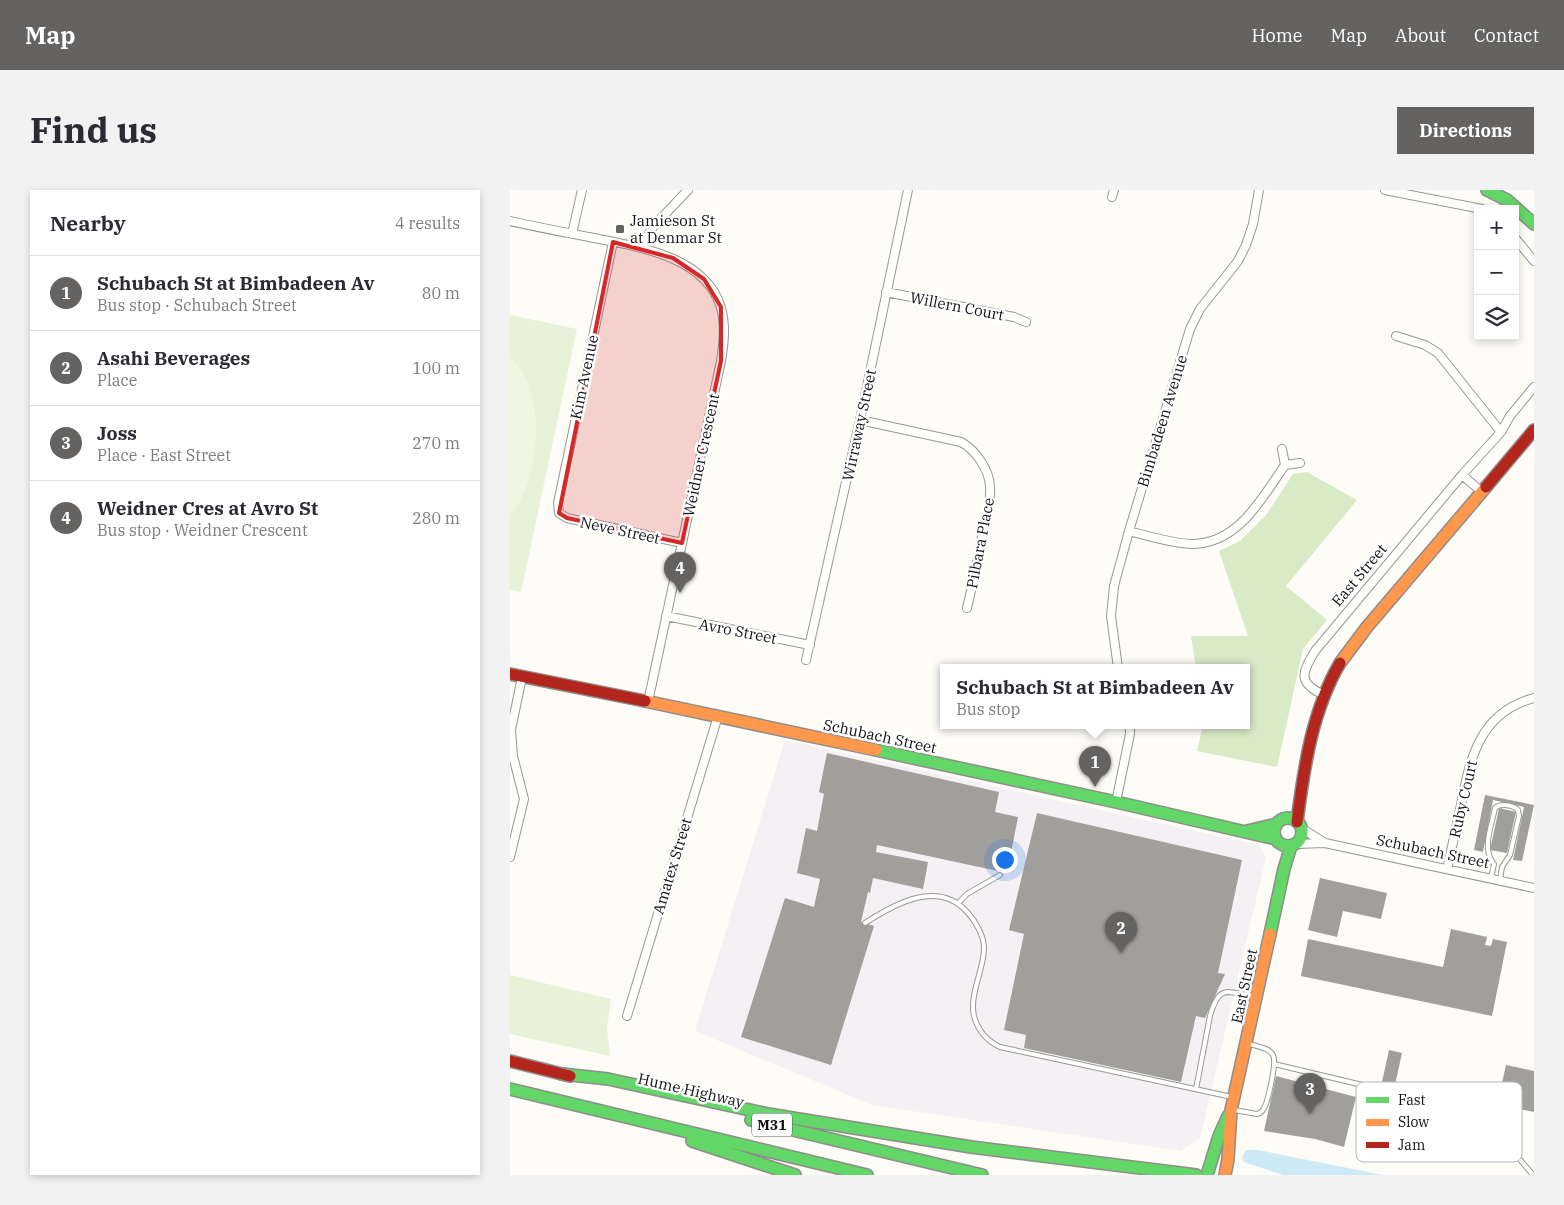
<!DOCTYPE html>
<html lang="en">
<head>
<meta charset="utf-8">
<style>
  body { margin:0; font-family:"IBM Plex Serif",serif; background:#f2f2f3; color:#2b2b33 }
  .controls { position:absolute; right:15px; top:15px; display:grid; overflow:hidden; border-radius:0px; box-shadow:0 2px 8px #0003 }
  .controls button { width:45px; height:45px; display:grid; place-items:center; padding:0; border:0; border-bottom:1px solid #e1e1e2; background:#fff; color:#2b2b33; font:25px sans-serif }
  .you { position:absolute; left:494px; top:669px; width:18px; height:18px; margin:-12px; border:4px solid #fff; border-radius:50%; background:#1a73e8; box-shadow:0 0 0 8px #1a73e833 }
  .badge { display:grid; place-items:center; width:32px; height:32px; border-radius:50%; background:#646362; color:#fff; font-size:16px; font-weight:700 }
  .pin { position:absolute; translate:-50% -41px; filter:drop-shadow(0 1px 2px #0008) }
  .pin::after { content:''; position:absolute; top:26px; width:18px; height:15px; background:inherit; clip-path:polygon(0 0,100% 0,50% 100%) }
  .popup { position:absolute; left:430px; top:474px; width:310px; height:65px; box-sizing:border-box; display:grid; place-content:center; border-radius:0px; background:#fff; filter:drop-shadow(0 1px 4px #0005); font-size:16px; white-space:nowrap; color:#7c7c81 }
  .popup b { font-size:19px; color:#2b2b33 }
  .popup::after { content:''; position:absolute; left:50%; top:100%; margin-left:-10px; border:10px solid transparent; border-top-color:#fff }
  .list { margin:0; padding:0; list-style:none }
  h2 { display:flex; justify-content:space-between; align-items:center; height:65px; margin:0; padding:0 20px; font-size:21px }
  h2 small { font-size:16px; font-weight:400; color:#7c7c81 }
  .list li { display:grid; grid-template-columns:32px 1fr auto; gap:15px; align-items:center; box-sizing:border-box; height:75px; padding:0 20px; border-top:1px solid #e1e1e2 }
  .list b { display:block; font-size:19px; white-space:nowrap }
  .list p { margin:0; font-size:16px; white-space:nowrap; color:#7c7c81 }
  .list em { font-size:16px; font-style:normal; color:#7c7c81 }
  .icon { flex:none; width:28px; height:28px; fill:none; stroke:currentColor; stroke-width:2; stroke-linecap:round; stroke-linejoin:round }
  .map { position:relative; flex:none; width:1024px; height:985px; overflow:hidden; border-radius:0px }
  header { display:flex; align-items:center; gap:30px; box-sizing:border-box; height:70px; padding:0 25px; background:#646362; color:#fff }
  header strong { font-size:24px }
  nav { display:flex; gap:28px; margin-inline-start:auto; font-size:18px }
  .intro { display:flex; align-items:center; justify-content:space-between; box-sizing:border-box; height:120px; padding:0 30px }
  h1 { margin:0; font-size:35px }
  .button { padding:12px 22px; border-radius:0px; background:#646362; color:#fff; font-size:18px; font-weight:700 }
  main { display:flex; gap:30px; padding:0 30px }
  aside { flex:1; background:#fff; border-radius:0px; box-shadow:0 2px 8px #0003 }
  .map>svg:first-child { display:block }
</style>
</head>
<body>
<header>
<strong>Map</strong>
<nav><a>Home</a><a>Map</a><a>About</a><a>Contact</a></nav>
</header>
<div class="intro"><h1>Find us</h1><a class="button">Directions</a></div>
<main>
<aside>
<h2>Nearby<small>4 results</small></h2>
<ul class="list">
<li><span class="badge">1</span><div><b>Schubach St at Bimbadeen Av</b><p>Bus stop · Schubach Street</p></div><em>80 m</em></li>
<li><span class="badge">2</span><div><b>Asahi Beverages</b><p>Place</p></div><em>100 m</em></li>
<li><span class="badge">3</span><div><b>Joss</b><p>Place · East Street</p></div><em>270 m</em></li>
<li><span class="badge">4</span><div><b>Weidner Cres at Avro St</b><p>Bus stop · Weidner Crescent</p></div><em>280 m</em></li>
</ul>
</aside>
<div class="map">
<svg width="1024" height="985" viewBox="0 0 1024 985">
  <rect width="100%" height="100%" fill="#fdfcf7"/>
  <path fill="#f4f0f3" d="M 275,550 L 749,655 L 756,667 L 690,948 L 671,961 L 362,915 L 185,841 Z"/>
  <path fill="#e8f2d8" d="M 0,125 L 67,139 L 11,402 L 0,400 Z
    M 0,785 L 101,809 L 97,839 L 100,866 L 0,844 Z"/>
  <path fill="#d8eac6" d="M 797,282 L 847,310 L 776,396 L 817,430 L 793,459 L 767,577 L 687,561 L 693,536 L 736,536 L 736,478 L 686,478 L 681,446 L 738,446 L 709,361 L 730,351 L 756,325 L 783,284 Z"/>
  <path fill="#f0f6e1" d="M 0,167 C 33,194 30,261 16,298 C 13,308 6,317 0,325 Z"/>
  <path fill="#cee9f6" d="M 736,960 L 748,960 L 873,985 L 773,985 L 734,972 L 732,967 Z"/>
  <path fill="#a19f9c" d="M 317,563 L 489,602 L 485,622 L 508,627 L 497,683 L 367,655 L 366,662 L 418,672 L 413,699 L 363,688 L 360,703 L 358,702 L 351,732 L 364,736 L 321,875 L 231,847 L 275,708 L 304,717 L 310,689 L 287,683 L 296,638 L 307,641 L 314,604 L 309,602 Z
    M 975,605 L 1024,615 L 1012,671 L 1003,670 L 1014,617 L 983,610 L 973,662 L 964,660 Z
    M 989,618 L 1006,622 L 997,663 L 980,660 Z
    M 527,623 L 732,670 L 708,783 L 715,784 L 695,828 L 686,826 L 671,892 L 514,858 L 516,845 L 494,840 L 514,744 L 499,740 Z
    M 810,688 L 877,703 L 871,729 L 833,721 L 827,747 L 798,740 Z
    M 941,739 L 977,747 L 975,755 L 981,756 L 983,749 L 997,752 L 982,826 L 791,786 L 798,749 L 933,777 Z
    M 879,860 L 892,863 L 885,895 L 872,892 Z
    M 996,875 L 1024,881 L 1024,922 L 999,917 L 1004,896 L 992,893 Z
    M 766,886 L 846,907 L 834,957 L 805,949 L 754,941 Z
    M 923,920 L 957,927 L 953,948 L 918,941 Z"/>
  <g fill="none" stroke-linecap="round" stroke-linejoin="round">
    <g stroke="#979795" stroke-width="6">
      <path id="lane" d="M 981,688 L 984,674 C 971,659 982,635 985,618 C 991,613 1003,615 1008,620 L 1009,626 L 1000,665 L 992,677 L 990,690
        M 448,713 L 457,704 L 490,685
        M 355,733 C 386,713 429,689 458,723 C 466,732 474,746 474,758 C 474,780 459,804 464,826 C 468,841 477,851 490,857 L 722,907
        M 764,874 L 966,922 L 979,933 L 1023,985
        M 686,899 L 700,826 C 709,794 716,802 744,806
        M 724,920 L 747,924 C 750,923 751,923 753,920 C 758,913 767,872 763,865 C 760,858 746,856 739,854"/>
    </g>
    <g stroke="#979795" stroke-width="10">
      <path id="street" d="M 875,0 L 972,19
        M 602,7 L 604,0
        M 0,31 C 26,37 53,42 79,47 C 124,56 196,65 211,118 C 216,135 214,153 211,171 L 138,512
        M 62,44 L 72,0
        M 1005,48 L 1024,71
        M 103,52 L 48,313 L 49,323 L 57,328 L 172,353
        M 133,58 L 141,39 L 178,0
        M 376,102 L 504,127 L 516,132
        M 886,146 L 915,155 L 928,163 L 991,242
        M 350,230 L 451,252 C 466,260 479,280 480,296 C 481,312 477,327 473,342 C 468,367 463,393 457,418
        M 775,275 L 790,273
        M 952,285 L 972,302
        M 619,341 C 638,346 664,354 683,354 C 729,353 752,308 775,275 L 772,259
        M 156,426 L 300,455
        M 296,470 L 350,230 L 398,0
        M 608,478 L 601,426 L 604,396 L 619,341 L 680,139 L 690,119 L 728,71 L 736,55 L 743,34 L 749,0
        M 814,505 C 788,493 791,484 805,461 L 952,285 L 991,242 L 1000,226 L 1024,197
        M 606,612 L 620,544 L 620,536
        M 791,638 L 815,653
        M 786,654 L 815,653 L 1024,698
        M 0,667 L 14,609 L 3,566 L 1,540 L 12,487
        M 937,679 C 942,658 946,637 951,615 C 960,568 970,522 1024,508
        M 117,826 L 208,526"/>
    </g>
    <g stroke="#8e8d8b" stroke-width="14">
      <path id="fast" d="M 977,0 L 997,10 L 1024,34
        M 366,560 L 606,612 L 766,649
        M764 642a14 14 0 1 1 28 0a14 14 0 1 1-28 0Z
        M 737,641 L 767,634
        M 760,744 L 774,679 L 781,656
        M 52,884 L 98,889 L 258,924 L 461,957 L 686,985
        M 0,899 L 357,985
        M 241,930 L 472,985
        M 182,951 L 285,985
        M 697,985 L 709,946 L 718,926"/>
    </g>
    <g stroke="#8e8d8b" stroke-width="14">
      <path id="slow" d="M 830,473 L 857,437 L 976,297
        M 135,511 L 366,560
        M 715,985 L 718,969 L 721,920 L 760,744"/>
    </g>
    <g stroke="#8e8d8b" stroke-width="14">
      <path id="jam" d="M 976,297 L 1024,240
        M 0,484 L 135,511
        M 787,632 C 794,577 802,521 830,473
        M 0,871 L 60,886"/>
    </g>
    <use href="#lane" stroke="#fffffe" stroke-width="4"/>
    <use href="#street" stroke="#fffffe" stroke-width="8"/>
    <use href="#fast" stroke="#63d668" stroke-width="11"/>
    <use href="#slow" stroke="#ff974d" stroke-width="11"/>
    <use href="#jam" stroke="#b3261e" stroke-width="11"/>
  </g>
  <path fill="#d62828" fill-opacity="0.2" stroke="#d62828" stroke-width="4" stroke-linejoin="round" d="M 103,52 L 163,68 L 194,89 L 211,117 L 211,171 L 172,353 L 57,328 L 49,323 Z"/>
  <rect fill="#646362" stroke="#fff" stroke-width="2" x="105" y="34" width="10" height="10" rx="2.5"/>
  <g text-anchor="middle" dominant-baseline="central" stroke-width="5" stroke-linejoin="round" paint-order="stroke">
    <rect fill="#fff" stroke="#585858" stroke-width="1" x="242" y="923.5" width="40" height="23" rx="4"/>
    <g font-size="14" font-weight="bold" fill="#111">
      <text x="262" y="935">M31</text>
    </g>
    <g font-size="15" fill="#111" stroke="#fff" text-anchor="start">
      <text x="120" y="30">Jamieson St<tspan x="120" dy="17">at Denmar St</tspan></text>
    </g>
    <g font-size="15" fill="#111" stroke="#fff">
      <text transform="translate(447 116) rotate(11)">Willern Court</text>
      <text transform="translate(74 187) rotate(-78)">Kim Avenue</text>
      <text transform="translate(652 231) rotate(-73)">Bimbadeen Avenue</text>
      <text transform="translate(349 235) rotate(-78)">Wirraway Street</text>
      <text transform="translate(191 265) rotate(-78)">Weidner Crescent</text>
      <text transform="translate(110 340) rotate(12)">Neve Street</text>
      <text transform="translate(470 353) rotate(-79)">Pilbara Place</text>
      <text transform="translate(849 385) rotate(-50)">East Street</text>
      <text transform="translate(228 441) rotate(11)">Avro Street</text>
      <text transform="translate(370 546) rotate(12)">Schubach Street</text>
      <text transform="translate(953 609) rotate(-77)">Ruby Court</text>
      <text transform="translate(923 661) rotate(12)">Schubach Street</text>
      <text transform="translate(162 676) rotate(-73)">Amatex Street</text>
      <text transform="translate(734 796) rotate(-78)">East Street</text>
      <text transform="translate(181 900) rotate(13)">Hume Highway</text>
    </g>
  </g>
  <rect x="846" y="892" width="166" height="80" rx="8" fill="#fff" stroke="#b8b8b8" stroke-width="1"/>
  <rect x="856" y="907" width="23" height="6" fill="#63d668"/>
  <rect x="856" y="929" width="23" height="7" fill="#ff974d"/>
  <rect x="856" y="952" width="23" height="6" fill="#b3261e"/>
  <g font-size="14" fill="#111">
    <text x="888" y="915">Fast</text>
    <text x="888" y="937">Slow</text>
    <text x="888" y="960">Jam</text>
  </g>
</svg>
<div class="controls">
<button>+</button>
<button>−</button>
<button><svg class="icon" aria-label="layers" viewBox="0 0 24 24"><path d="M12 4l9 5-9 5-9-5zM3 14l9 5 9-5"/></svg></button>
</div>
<div class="you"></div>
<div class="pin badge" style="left:585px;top:597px">1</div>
<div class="popup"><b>Schubach St at Bimbadeen Av</b>Bus stop</div>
<div class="pin badge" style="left:611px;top:763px">2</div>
<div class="pin badge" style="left:800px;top:924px">3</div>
<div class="pin badge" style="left:170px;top:403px">4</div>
</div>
</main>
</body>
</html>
